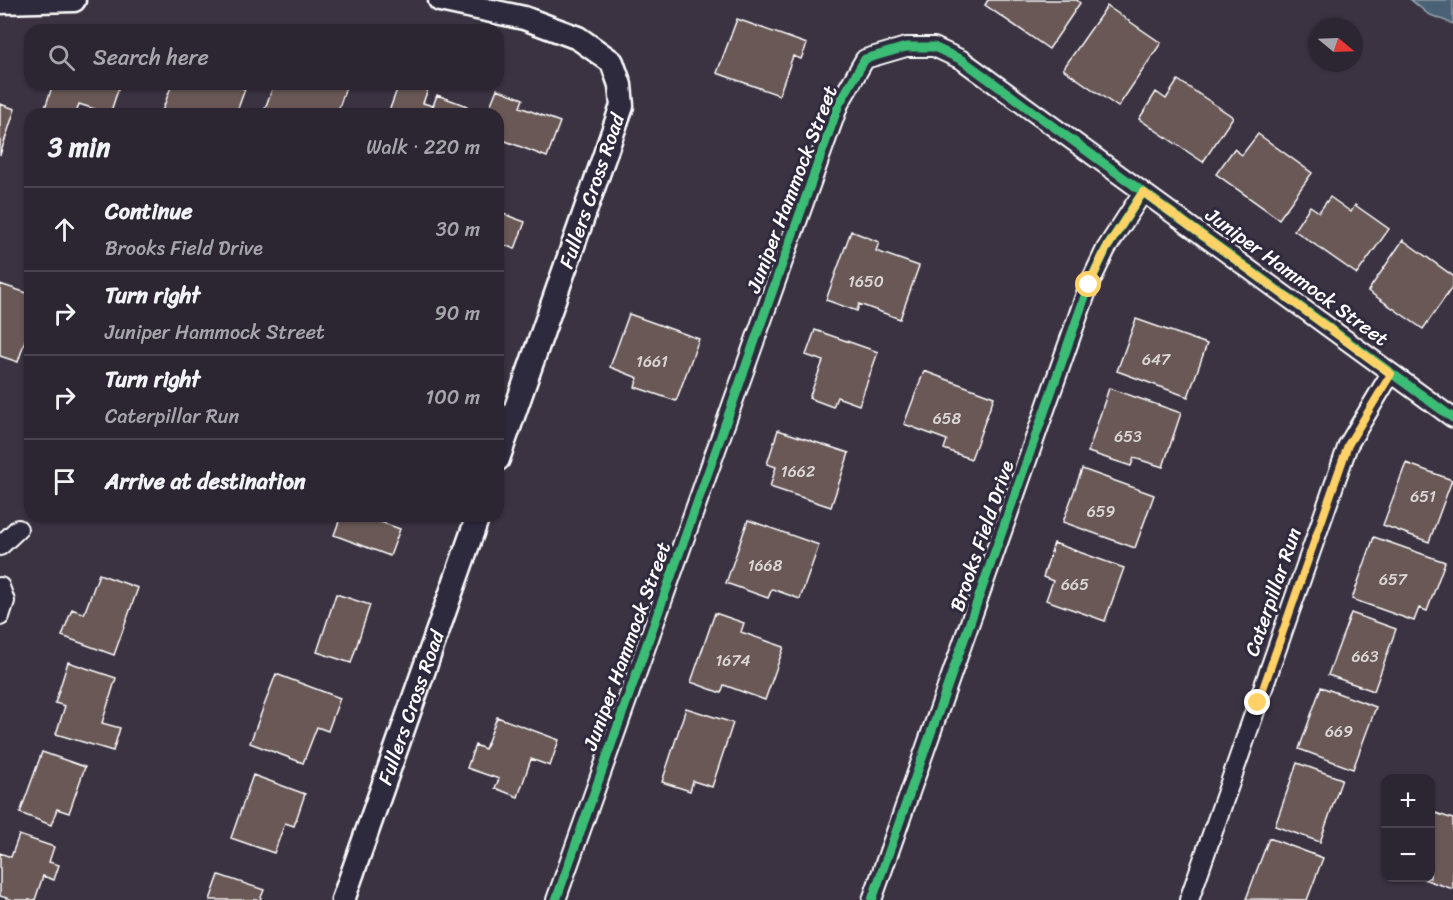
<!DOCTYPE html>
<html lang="en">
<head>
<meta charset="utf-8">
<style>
  body { margin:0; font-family:Sriracha,sans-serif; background:#342e3a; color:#f1f3f6 }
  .controls { position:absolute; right:18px; bottom:18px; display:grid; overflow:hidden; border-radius:12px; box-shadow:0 2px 4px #0004 }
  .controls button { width:54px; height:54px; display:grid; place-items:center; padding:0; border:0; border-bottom:2px solid #48434d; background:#2c2632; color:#f1f3f6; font:30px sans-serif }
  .compass { position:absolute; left:1309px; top:18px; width:54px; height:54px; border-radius:50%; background:#2c2632; box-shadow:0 2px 4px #0004; rotate:109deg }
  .stop { position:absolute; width:18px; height:18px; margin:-14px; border:4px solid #ffd166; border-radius:50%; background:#fff }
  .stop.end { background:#ffd166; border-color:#fff; box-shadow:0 2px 6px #0008 }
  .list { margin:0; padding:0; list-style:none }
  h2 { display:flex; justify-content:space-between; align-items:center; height:78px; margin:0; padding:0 24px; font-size:26px }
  h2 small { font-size:20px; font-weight:400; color:#a6a5ac }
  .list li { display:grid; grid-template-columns:39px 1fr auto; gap:18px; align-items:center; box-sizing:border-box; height:84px; padding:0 24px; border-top:2px solid #48434d }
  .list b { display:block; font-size:22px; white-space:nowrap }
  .list p { margin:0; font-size:20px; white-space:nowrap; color:#a6a5ac }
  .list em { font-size:20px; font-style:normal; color:#a6a5ac }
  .icon { flex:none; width:33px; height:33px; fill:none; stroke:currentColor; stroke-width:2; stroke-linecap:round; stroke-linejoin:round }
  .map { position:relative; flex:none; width:1453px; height:900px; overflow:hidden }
  .search { position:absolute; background:#2c2632; box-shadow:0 2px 4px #0004; left:24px; top:24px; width:480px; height:66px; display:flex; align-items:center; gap:15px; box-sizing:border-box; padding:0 21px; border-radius:18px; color:#a6a5ac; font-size:22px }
  .panel { position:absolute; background:#2c2632; box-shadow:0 2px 4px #0004; left:24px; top:108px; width:480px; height:414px; border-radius:18px }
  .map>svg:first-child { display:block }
</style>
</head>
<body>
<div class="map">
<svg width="1453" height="900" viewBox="0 0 1453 900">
  <rect width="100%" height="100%" fill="#3b3342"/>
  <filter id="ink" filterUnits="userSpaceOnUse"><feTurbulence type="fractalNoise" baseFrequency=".0167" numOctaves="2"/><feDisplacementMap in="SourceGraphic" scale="12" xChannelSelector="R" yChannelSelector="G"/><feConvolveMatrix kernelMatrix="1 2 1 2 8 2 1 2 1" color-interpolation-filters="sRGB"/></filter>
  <g filter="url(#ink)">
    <path fill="#4b6276" stroke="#93a1ad" stroke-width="1.5" d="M 1411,0 L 1453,0 L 1453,24 L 1428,14 Z"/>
    <path fill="#695957" stroke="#fff" stroke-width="1.5" d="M 988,0 L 1077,0 L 1080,3 L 1049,49 L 985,5 Z
      M 1107,6 L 1161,43 L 1118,107 L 1063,69 Z
      M 737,19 L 807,44 L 801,59 L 793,56 L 779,95 L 717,73 Z
      M 1178,80 L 1233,117 L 1203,162 L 1139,119 L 1156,92 L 1166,99 Z
      M 53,84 L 120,84 L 110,114 L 79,104 L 76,114 L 43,114 Z
      M 172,84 L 230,84 L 245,89 L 236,114 L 161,114 Z
      M 274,84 L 347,84 L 337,114 L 263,114 Z
      M 399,84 L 430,84 L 423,103 L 433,106 L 437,95 L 467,106 L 464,114 L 388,114 Z
      M 497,89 L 523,99 L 520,107 L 560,122 L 547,157 L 503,140 L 498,151 L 498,114 L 487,114 Z
      M 0,104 L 15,109 L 0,155 Z
      M 1258,134 L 1312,173 L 1279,219 L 1216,174 L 1234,149 L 1242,155 Z
      M 1330,197 L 1351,212 L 1355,205 L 1389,229 L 1357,274 L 1294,230 L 1310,206 L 1319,212 Z
      M 498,212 L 525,222 L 515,249 L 498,243 Z
      M 851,231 L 879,242 L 876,251 L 919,266 L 900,319 L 859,304 L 857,311 L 826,300 Z
      M 1403,240 L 1453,276 L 1453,286 L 1423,329 L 1368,291 Z
      M 0,284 L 30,294 L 30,325 L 18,362 L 0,356 Z
      M 629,314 L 699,339 L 676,401 L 635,387 L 638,378 L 610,367 Z
      M 1136,319 L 1207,344 L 1188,397 L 1117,371 Z
      M 815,330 L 878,352 L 859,405 L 837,397 L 833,407 L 809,398 L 823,361 L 806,355 Z
      M 924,371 L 994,397 L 971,459 L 944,449 L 947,440 L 904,424 Z
      M 1109,388 L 1181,413 L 1163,467 L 1134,458 L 1131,466 L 1088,452 Z
      M 778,430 L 849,453 L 831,507 L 770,487 L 776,467 L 767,464 Z
      M 1406,463 L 1452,480 L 1429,542 L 1383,525 Z
      M 1082,469 L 1154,495 L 1135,548 L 1063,522 Z
      M 341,516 L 380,516 L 378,521 L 400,529 L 390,556 L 334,535 Z
      M 748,520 L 819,545 L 800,599 L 772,589 L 768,598 L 726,583 Z
      M 1374,537 L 1445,562 L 1427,611 L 1419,608 L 1414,621 L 1352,599 Z
      M 1054,543 L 1124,568 L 1105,621 L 1046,600 L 1053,581 L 1043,577 Z
      M 99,574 L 138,588 L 114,655 L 62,636 L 72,609 L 84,614 Z
      M 336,594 L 370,605 L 351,663 L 317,652 Z
      M 715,613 L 744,623 L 741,632 L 784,647 L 765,700 L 724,685 L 721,693 L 691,682 Z
      M 1351,613 L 1396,629 L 1374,691 L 1328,675 Z
      M 68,662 L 116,678 L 102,723 L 120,728 L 113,751 L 56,734 L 65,706 L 55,703 Z
      M 276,674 L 340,698 L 328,731 L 317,727 L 303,763 L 250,743 Z
      M 1321,687 L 1376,707 L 1353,769 L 1299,749 Z
      M 686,708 L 733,723 L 712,787 L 693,781 L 690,791 L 662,782 Z
      M 497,717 L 559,740 L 550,766 L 531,759 L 518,797 L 495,788 L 499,779 L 467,768 L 475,745 L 485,749 Z
      M 42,752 L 85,767 L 69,813 L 57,809 L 51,825 L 20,813 Z
      M 1297,763 L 1342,779 L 1320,842 L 1275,826 Z
      M 253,775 L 305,794 L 294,826 L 285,823 L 274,853 L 231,838 Z
      M 1430,811 L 1453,819 L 1453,889 L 1420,878 L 1430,878 Z
      M 19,835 L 54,847 L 49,862 L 59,865 L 54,880 L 43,876 L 35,900 L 13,900 L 0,896 L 0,853 L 11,857 Z
      M 1269,838 L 1323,858 L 1307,900 L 1246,899 Z
      M 219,875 L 264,890 L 260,900 L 210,900 Z"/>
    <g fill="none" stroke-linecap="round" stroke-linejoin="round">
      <g stroke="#fff" stroke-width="22">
        <path id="minor" d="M 0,546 L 18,529
          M 0,587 L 5,601 L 0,616
          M 556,900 L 839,104 L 865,59 L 906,47 L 934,47 L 962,60 L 1453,418
          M 872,900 L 1089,285 L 1106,249 L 1143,192
          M 1189,900 L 1348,445 L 1391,373"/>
      </g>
      <g stroke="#fff" stroke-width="27">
        <g id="tertiary">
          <path d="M 440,0 L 524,18 L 578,38 L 612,62 L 620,85 L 622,106 L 498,459"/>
          <path d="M 0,2 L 74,0"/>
          <path id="s1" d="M 343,900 L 478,516"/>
        </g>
      </g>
      <use href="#minor" stroke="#2f2a3d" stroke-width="18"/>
      <use href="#tertiary" stroke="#2f2a3d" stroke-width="22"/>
      <g stroke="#2f2a3d" stroke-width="13">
        <path id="cycleway" d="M 556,900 L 839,104 L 865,59 L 906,47 L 934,47 L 962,60 L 1453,418
          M 872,900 L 1089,285 L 1106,249 L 1143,192"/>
      </g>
      <use href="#cycleway" stroke="#3abd76" stroke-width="9"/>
    </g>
  </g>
  <g fill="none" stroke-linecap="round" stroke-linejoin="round" filter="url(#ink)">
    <path stroke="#ffd166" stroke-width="8" d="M 1089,285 L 1106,249 L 1143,192 L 1391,374 L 1348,445 L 1258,703"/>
  </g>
  <g text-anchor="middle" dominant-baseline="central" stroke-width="6" stroke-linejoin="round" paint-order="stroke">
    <g font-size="16" fill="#dad6d5">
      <text x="866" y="281">1650</text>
      <text x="1156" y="359">647</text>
      <text x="652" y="361">1661</text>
      <text x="947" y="418">658</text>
      <text x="1128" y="436">653</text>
      <text x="798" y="471">1662</text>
      <text x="1423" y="496">651</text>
      <text x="1101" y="511">659</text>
      <text x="765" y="565">1668</text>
      <text x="1393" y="579">657</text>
      <text x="1075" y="584">665</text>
      <text x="1365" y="656">663</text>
      <text x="733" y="660">1674</text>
      <text x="1339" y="731">669</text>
    </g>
    <g font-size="20" fill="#fff" stroke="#2f2a3d">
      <text transform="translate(792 189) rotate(-69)">Juniper Hammock Street</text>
      <text transform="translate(592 191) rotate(-71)">Fullers Cross Road</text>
      <text transform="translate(1297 277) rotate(36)">Juniper Hammock Street</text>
      <text transform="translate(982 536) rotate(-71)">Brooks Field Drive</text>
      <text transform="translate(1273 592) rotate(-71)">Caterpillar Run</text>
      <text transform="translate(627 646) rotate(-70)">Juniper Hammock Street</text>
      <text stroke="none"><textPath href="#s1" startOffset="204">Fullers Cross Road</textPath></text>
    </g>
  </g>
</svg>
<div class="controls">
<button>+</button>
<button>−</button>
</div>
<svg class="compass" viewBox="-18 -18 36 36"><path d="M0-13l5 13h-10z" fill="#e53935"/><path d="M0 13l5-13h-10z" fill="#a6a5ac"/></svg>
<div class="stop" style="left:1089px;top:285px"></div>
<div class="stop end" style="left:1258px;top:703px"></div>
<div class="search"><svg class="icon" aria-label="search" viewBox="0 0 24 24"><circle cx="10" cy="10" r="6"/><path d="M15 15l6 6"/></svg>Search here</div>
<section class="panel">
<h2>3 min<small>Walk · 220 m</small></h2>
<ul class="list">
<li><svg class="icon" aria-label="ahead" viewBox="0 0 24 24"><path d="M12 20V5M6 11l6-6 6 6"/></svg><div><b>Continue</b><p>Brooks Field Drive</p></div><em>30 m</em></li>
<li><svg class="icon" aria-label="right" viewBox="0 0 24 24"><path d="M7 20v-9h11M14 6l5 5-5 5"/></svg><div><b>Turn right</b><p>Juniper Hammock Street</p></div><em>90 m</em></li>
<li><svg class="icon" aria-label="right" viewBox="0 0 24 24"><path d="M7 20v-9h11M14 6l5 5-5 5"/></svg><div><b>Turn right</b><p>Caterpillar Run</p></div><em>100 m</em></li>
<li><svg class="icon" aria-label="arrive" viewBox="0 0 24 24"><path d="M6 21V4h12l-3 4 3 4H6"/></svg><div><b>Arrive at destination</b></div></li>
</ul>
</section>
</div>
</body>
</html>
